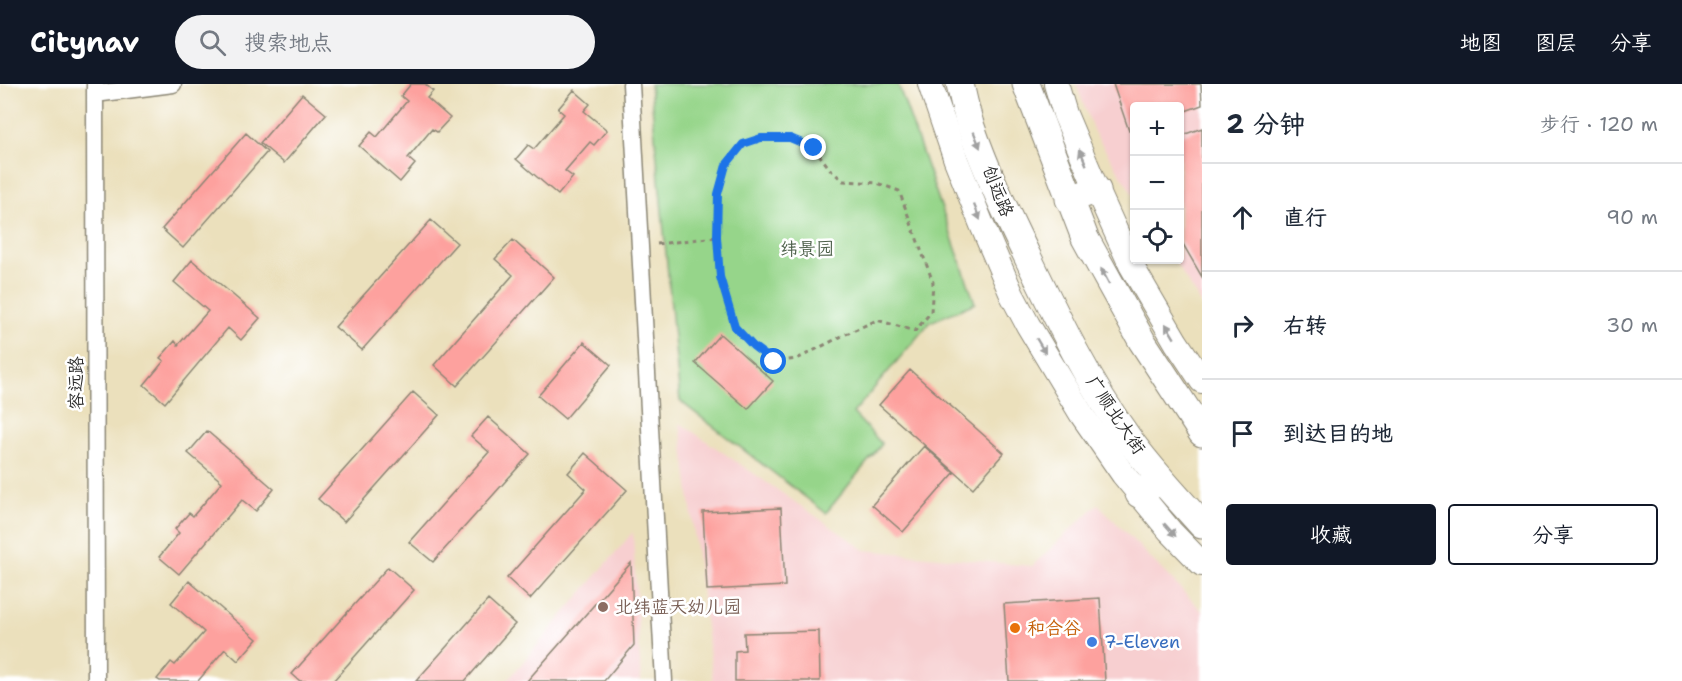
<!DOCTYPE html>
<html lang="zh">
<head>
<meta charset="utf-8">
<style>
  body { margin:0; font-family:"Shantell Sans","LXGW WenKai TC",sans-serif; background:#f2f2f3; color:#1f2937 }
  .controls { position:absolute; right:18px; top:18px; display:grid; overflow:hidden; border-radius:6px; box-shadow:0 2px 4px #0004 }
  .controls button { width:54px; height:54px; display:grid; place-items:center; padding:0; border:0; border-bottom:2px solid #e0e1e3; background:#fff; color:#1f2937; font:30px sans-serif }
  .stop { position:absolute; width:18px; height:18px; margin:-14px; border:4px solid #1a73e8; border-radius:50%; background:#fff }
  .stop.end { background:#1a73e8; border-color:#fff; box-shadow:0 2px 6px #0008 }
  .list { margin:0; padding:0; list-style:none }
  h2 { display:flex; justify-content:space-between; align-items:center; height:78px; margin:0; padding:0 24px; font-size:26px }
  h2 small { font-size:20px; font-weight:400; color:#747a83 }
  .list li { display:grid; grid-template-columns:39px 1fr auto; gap:18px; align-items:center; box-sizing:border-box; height:108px; padding:0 24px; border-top:2px solid #e0e1e3 }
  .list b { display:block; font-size:22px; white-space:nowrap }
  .list em { font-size:20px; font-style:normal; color:#747a83 }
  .actions { display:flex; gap:12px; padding:18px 24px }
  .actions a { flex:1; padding:14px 0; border:2px solid #111827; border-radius:6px; text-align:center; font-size:21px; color:#111827 }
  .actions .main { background:#111827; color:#fff }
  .icon { flex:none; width:33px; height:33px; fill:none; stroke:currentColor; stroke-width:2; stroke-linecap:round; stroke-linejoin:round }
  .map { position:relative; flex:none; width:1202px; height:597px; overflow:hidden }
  header { display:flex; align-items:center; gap:36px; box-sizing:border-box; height:84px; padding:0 30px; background:#111827; color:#fff }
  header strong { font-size:28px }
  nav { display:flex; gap:33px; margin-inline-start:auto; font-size:21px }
  .search { width:420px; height:54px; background:#f2f2f3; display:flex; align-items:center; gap:15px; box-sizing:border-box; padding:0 21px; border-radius:33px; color:#747a83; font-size:22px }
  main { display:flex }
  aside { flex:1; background:#fff }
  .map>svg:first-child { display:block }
</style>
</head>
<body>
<header>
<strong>Citynav</strong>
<div class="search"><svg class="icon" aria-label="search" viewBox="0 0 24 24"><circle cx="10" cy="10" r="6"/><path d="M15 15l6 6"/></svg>搜索地点</div>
<nav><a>地图</a><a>图层</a><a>分享</a></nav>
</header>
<main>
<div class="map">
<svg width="1202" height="597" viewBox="0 0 1202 597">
  <rect width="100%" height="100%" fill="#fff"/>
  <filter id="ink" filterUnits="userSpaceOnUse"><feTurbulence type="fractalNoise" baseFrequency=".0167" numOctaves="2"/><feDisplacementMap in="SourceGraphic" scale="12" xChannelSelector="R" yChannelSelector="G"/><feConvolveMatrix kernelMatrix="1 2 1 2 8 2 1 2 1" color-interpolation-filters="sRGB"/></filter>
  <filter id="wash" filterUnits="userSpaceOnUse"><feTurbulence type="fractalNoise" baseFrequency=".008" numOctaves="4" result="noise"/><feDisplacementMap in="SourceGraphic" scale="24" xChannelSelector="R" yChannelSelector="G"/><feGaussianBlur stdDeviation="1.35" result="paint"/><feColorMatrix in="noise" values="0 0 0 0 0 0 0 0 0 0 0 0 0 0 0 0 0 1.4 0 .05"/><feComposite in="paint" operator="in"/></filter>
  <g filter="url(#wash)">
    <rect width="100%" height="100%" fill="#ebe0bc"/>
    <path fill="#f7cfd0" d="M 1076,0 L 1202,0 L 1202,221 L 1174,176 L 1180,176 L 1180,22 L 1134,22 L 1134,112 L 1094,48 Z
      M 680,339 L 865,466 L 1032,482 L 1098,420 L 1202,527 L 1202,597 L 713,597 Z
      M 633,448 L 641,597 L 507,597 Z"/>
    <path fill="#96d58a" stroke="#60805a" stroke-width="1.5" d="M 650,0 L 898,0 L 975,219 L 930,238 L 853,329 L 882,360 L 826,429 L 680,317 Z"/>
    <g id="blocks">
      <path fill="#fda19e" d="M 411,0 L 425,0 L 433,7 L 427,14 L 450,34 L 437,48 L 432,45 L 408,74 L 415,80 L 400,98 L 359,62 L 371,48 L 377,53 L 407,17 L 401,12 Z
        M 1113,0 L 1201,0 L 1202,21 L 1180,29 L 1180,22 L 1134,22 L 1134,45 L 1129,47 Z
        M 574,6 L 590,20 L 584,27 L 607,46 L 594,61 L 590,58 L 565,87 L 573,93 L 558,111 L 516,75 L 528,61 L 534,65 L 564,30 L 558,25 Z
        M 302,10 L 326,30 L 284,79 L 260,59 Z
        M 1202,44 L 1202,193 L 1180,155 L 1180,52 Z
        M 246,49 L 267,68 L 183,164 L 162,145 Z
        M 431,136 L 457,159 L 362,266 L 335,243 Z
        M 513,156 L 554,193 L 457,302 L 434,281 L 513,191 L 495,175 Z
        M 192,176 L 260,234 L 241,256 L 228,244 L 165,319 L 144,301 L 164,277 L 160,274 L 175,257 L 178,261 L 208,227 L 174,198 Z
        M 720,250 L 773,297 L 748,325 L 695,279 Z
        M 584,258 L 611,281 L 565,335 L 538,312 Z
        M 910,286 L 1004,369 L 973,404 L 879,321 Z
        M 413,308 L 439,331 L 344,438 L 318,415 Z
        M 488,333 L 530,370 L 433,478 L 409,458 L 489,368 L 471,352 Z
        M 207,347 L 274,405 L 256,427 L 242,416 L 179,490 L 159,473 L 179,449 L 175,445 L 189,429 L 193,432 L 222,398 L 188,369 Z
        M 924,362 L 954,389 L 903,448 L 872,421 Z
        M 585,369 L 627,406 L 530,515 L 507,494 L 586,405 L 568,389 Z
        M 781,424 L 785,502 L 707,506 L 703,428 Z
        M 631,479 L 634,561 L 604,597 L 527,597 Z
        M 388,483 L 414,506 L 333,597 L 300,597 L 292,590 Z
        M 189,497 L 257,555 L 238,577 L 225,565 L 198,597 L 160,597 L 157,595 L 171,578 L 175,581 L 204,548 L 171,519 Z
        M 1100,514 L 1105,597 L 1009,597 L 1004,520 Z
        M 488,516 L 515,540 L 465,597 L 416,597 Z
        M 819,547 L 820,597 L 735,597 L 735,567 L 745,566 L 744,549 Z"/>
    </g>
  </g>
  <g filter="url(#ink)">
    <use href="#blocks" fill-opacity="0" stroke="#8b8674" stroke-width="1.5"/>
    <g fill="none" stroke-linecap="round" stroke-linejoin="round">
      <g stroke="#8b8674" stroke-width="19">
        <path id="street" d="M 95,0 L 96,597
          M 631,0 L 664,597
          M 95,10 L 173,0"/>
      </g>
      <g stroke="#8b8674" stroke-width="26">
        <path id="secondary" d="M 930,0 L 956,76 L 982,141 L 1012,211 L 1028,241 L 1082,331 L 1123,390 L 1170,447 L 1202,480
          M 1056,0 L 1065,30 L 1097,106 L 1131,181 L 1176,258 L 1202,297"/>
      </g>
      <g stroke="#8b8674" stroke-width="29">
        <path id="primary" d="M 960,0 C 963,13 966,27 970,40 C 986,87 1008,133 1030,178 C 1059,238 1089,300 1128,354 C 1150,385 1177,413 1202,441
          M 1026,0 L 1085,154 L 1142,257 L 1202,349
          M 1069,115 L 1097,106
          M 1139,410 L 1161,395"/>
      </g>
      <path stroke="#8b8674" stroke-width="3" stroke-dasharray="4.5 4.5" stroke-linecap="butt" d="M 761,54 L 790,54 L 814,64 L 830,85 L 843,97 L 877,99 L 899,107 L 933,198 L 931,228 L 915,247 L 877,236 L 844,251 L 797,275 L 774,278 L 753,262 L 735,243 L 720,193 L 717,153 L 718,110 L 726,81 L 743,60 Z
        M 657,160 L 717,153"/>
      <use href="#street" stroke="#fff" stroke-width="16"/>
      <use href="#secondary" stroke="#fff" stroke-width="24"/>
      <use href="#primary" stroke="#fff" stroke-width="27"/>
    </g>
    <defs><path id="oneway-solid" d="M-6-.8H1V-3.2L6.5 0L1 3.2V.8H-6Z" transform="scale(1.5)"/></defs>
    <g fill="#a0a0a0">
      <use href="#oneway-solid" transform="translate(977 56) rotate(68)"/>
      <use href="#oneway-solid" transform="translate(1083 73) rotate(-113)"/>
      <use href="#oneway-solid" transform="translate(977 128) rotate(68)"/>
      <use href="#oneway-solid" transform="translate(1105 192) rotate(-118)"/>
      <use href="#oneway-solid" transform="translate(1170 247) rotate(-121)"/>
      <use href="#oneway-solid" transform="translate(1041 262) rotate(59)"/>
      <use href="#oneway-solid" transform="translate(1170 446) rotate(48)"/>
    </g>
  </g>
  <g fill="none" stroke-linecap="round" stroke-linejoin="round" filter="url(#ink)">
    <path stroke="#1a73e8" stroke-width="8" d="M 774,278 L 753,262 L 735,243 L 720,193 L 717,153 L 718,110 L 726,81 L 743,60 L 761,54 L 790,54 L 814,64"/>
  </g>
  <circle fill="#8d6e63" stroke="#fff" stroke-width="2" cx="603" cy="523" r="6"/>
  <circle fill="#e8710a" stroke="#fff" stroke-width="2" cx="1015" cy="544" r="6"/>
  <circle fill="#3f7fe0" stroke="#fff" stroke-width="2" cx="1092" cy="558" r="6"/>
  <g text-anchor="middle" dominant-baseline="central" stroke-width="5" stroke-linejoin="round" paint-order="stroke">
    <g font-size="18" fill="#2b2b2b" stroke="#fff">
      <text transform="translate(998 107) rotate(68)">创远路</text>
      <text transform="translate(76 299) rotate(-90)">容远路</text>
      <text transform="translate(1116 331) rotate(56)">广顺北大街</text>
    </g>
    <g font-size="18" fill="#4b5e48" stroke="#fff">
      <text x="807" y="165">纬景园</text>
    </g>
    <g font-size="18" fill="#785e54" stroke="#fff" text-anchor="start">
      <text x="615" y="523">北纬蓝天幼儿园</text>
    </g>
    <g font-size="18" fill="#c56008" stroke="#fff" text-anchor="start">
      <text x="1027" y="544">和合谷</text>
    </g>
    <g font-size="18" fill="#366cbe" stroke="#fff" text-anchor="start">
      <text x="1104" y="558">7-Eleven</text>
    </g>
  </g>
</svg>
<div class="controls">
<button>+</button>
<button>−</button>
<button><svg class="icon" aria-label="locate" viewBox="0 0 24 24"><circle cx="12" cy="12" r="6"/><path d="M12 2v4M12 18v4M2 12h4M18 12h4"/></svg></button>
</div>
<div class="stop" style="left:774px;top:278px"></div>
<div class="stop end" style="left:814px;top:64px"></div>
</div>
<aside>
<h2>2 分钟<small>步行 · 120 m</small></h2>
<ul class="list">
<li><svg class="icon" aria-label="ahead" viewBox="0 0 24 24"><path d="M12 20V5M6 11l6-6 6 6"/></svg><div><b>直行</b></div><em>90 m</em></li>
<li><svg class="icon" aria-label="right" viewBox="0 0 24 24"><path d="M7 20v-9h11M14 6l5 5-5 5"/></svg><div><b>右转</b></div><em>30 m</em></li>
<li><svg class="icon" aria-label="arrive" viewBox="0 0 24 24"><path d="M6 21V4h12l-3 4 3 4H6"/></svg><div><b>到达目的地</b></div></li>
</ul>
<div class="actions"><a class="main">收藏</a><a>分享</a></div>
</aside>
</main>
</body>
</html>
